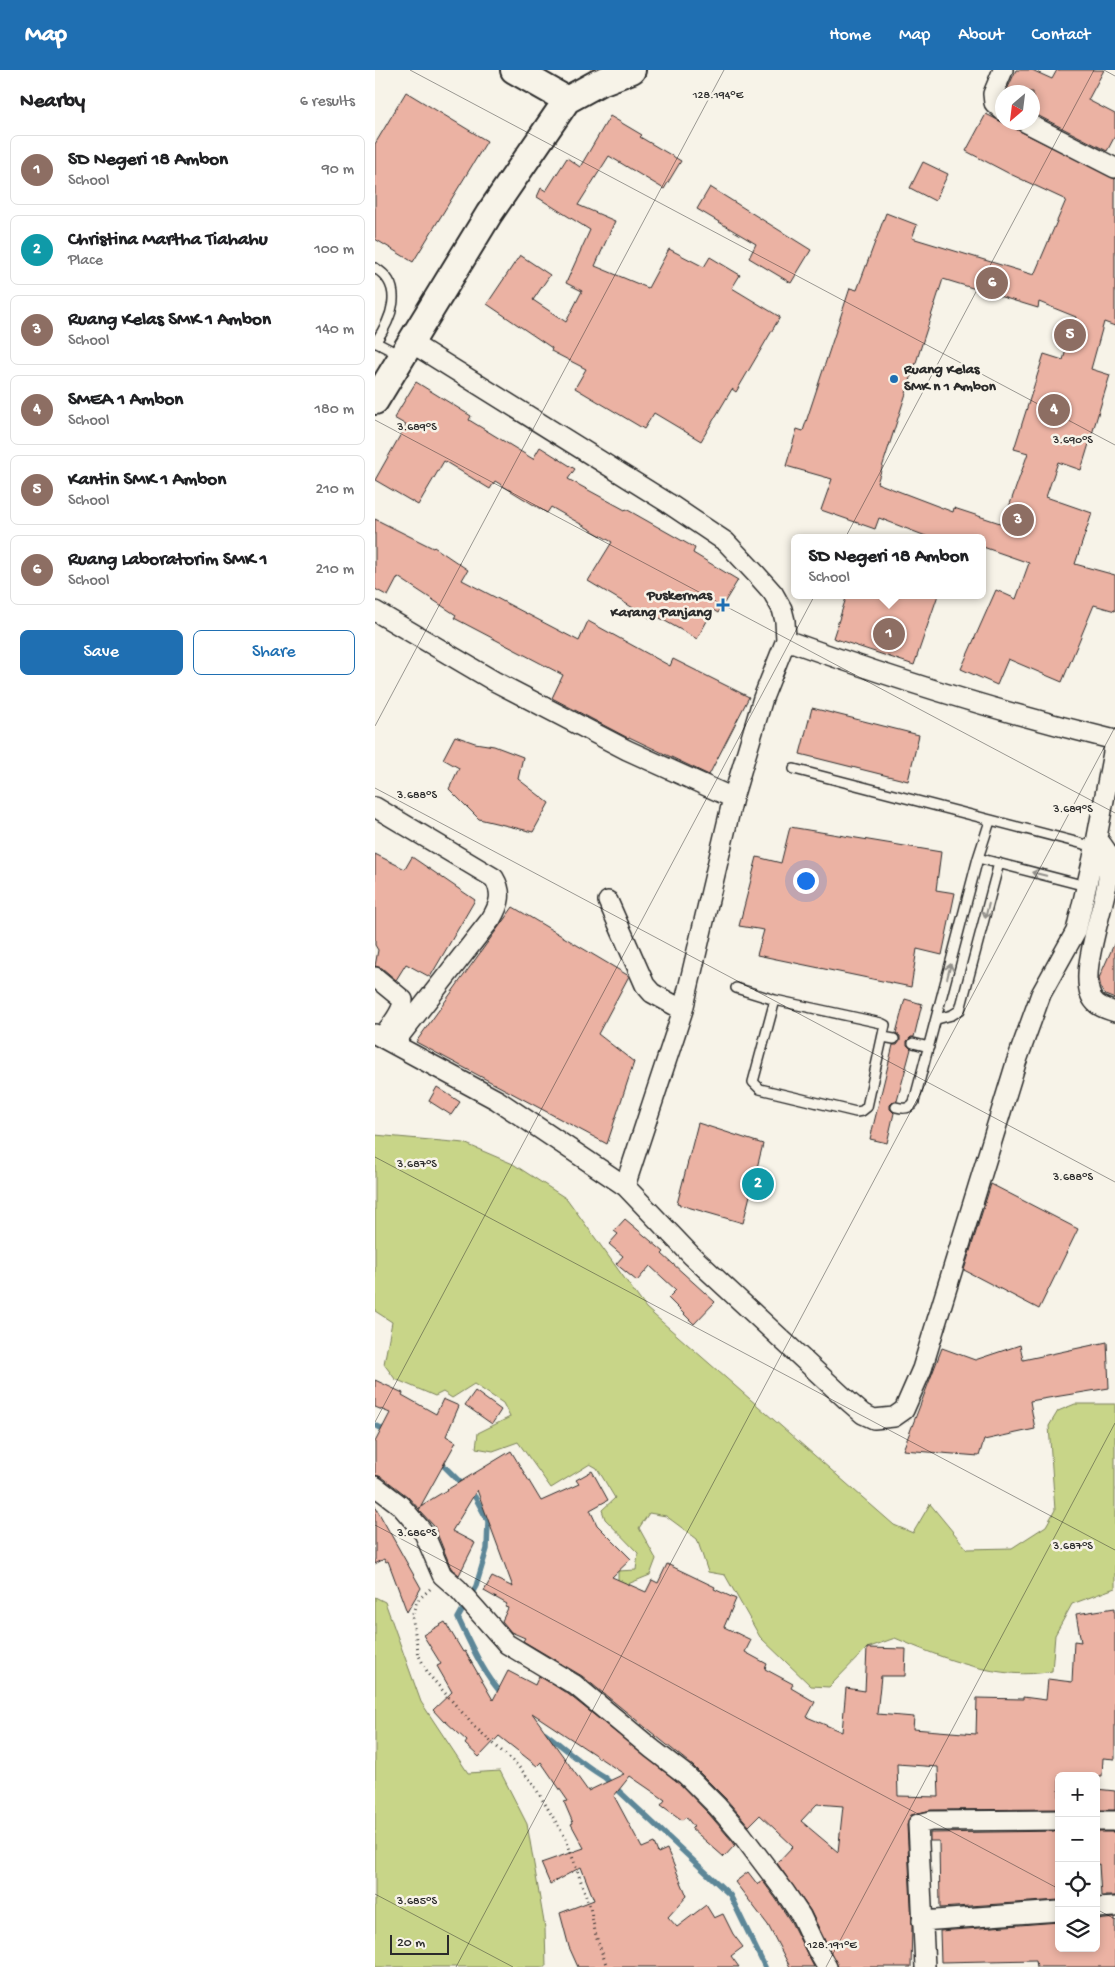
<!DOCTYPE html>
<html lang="en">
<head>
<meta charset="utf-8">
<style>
  body { margin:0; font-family:"Gochi Hand",sans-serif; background:#f6f6f6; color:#202124 }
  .controls { position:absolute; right:15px; bottom:15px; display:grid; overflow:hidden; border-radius:8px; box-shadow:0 2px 8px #0003 }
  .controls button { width:45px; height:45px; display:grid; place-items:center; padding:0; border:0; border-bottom:1px solid #e0e0e0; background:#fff; color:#202124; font:25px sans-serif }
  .compass { position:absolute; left:620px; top:15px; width:45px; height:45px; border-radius:50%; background:#fff; box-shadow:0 2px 8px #0003; rotate:208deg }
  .scale { position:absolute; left:15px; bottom:12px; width:59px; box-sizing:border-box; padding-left:5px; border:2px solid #2b2b2b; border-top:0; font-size:14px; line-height:18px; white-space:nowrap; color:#2b2b2b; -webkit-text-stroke:4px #f7f3e8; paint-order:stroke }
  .you { position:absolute; left:430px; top:810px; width:18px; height:18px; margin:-12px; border:4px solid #fff; border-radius:50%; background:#1a73e8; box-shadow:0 0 0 8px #1a73e833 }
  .badge { display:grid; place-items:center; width:32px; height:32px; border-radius:50%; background:#1f6fb2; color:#fff; font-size:16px; font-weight:700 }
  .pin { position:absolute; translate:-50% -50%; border:2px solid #fff; box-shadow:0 1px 5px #0006 }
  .popup { position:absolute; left:416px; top:464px; width:195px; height:65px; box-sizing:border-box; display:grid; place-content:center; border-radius:8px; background:#fff; filter:drop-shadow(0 1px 4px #0005); font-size:16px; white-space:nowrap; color:#757577 }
  .popup b { font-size:19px; color:#202124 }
  .popup::after { content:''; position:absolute; left:50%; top:100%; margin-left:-10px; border:10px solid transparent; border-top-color:#fff }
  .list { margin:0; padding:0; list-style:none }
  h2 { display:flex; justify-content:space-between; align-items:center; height:65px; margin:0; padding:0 20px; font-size:21px }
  h2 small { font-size:16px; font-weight:400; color:#757577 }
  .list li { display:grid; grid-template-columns:32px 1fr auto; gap:15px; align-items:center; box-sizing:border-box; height:70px; margin:0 10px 10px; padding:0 10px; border:1px solid #e0e0e0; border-radius:8px }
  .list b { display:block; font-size:19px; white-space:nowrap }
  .list p { margin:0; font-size:16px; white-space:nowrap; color:#757577 }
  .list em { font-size:16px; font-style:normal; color:#757577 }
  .actions { display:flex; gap:10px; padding:15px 20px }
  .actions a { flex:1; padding:11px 0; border:1px solid #1f6fb2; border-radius:8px; text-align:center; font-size:18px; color:#1f6fb2 }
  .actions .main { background:#1f6fb2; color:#fff }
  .icon { flex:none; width:28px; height:28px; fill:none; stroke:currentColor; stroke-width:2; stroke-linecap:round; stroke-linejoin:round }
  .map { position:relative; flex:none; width:740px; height:1897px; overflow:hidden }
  header { display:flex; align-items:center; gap:30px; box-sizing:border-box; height:70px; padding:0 25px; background:#1f6fb2; color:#fff }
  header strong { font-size:24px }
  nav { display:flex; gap:28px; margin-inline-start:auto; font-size:18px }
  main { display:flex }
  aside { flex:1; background:#fff }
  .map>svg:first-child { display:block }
</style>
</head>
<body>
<header>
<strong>Map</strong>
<nav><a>Home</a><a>Map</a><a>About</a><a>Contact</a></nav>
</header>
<main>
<aside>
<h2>Nearby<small>6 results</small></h2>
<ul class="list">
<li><span class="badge" style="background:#8d6e63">1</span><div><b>SD Negeri 18 Ambon</b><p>School</p></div><em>90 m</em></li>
<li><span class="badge" style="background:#0f9aa8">2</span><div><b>Christina Martha Tiahahu</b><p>Place</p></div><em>100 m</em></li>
<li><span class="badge" style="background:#8d6e63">3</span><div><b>Ruang Kelas SMK 1 Ambon</b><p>School</p></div><em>140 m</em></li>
<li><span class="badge" style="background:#8d6e63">4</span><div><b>SMEA 1 Ambon</b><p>School</p></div><em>180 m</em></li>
<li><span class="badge" style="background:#8d6e63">5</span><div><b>Kantin SMK 1 Ambon</b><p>School</p></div><em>210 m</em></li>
<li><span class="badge" style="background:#8d6e63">6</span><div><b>Ruang Laboratorim SMK 1</b><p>School</p></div><em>210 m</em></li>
</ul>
<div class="actions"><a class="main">Save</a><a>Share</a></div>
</aside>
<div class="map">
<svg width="740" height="1897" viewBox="0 0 740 1897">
  <rect width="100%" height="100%" fill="#f7f3e8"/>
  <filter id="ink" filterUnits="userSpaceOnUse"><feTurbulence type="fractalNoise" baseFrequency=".02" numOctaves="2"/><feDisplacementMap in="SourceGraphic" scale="10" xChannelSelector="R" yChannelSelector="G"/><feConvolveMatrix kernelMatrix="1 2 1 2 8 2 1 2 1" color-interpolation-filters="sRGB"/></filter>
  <g filter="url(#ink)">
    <path fill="#c8d588" stroke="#7a805a" d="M 0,1065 L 89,1073 L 138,1094 L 192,1129 L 271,1238 L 519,1455 L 538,1463 L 555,1434 L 592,1479 L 637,1478 L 671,1456 L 680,1440 L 674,1356 L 683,1341 L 700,1334 L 740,1334 L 740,1518 L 697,1534 L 680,1565 L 677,1601 C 626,1612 567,1588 520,1568 L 492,1578 L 454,1617 L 436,1616 L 385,1567 L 350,1505 L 333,1502 L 322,1469 L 291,1446 L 274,1443 L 264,1458 L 281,1489 L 275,1505 L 243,1518 L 243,1501 L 261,1500 L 263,1483 L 230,1449 L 227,1440 L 240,1428 L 222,1398 L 215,1394 L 176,1418 L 143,1372 L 118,1381 L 101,1378 L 103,1363 L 135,1347 L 128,1333 L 99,1314 L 77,1328 L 68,1322 L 60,1326 L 20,1309 L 9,1294 L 17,1252 L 0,1241 Z
      M 0,1527 L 10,1532 L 46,1632 L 93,1703 L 125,1701 L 152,1754 L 170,1858 L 171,1897 L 0,1897 Z"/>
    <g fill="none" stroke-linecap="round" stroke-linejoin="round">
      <path stroke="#5d8798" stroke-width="5.5" d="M 0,1355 L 14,1362
        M 63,1390 L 100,1427 L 113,1451 L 112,1479 L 101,1516 L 83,1548 C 96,1575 108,1603 128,1625
        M 170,1663 C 190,1678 208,1695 229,1707 L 355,1825 L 390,1897"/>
    </g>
    <path fill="#ebb2a3" stroke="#2b2b2b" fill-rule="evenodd" d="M 641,0 L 657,0 L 677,9 L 682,0 L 729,0 L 713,30 L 740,44 L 740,66 L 732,81 L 658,43 L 658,22 L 631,22 Z
      M 31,22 L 112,71 L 38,192 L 0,169 L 0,74 Z
      M 611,44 L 740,109 L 740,256 L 729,252 L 716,299 L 735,305 L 706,400 L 683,392 L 671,427 L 717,443 L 700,494 L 740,505 L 740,541 L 719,535 L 687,612 L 633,589 L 622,615 L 586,599 L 621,520 L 641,529 L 654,493 L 608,477 L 608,468 L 556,468 L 504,448 L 500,459 L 446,440 L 457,409 L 411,396 L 422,359 L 428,361 L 475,218 L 482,220 L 511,143 L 542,155 L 537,168 L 659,205 L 691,130 L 633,103 L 591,81 ZM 568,209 L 663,238 L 664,232 L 701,247 L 688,290 L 669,284 L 639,379 L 653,383 L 628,454 L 579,438 L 578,442 L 502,413 Z
      M 235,46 L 267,65 L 265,67 L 306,91 L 289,119 L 234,86 L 203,135 L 240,151 L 220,196 L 273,218 L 294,179 L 329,197 L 335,187 L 365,205 L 357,218 L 405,247 L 361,322 L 357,319 L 326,371 L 279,343 L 269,359 L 200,318 L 211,299 L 176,281 L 177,278 L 112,234 L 145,185 L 175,205 L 158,230 L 191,252 L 207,221 L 191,213 L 215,160 L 162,127 L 166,118 L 171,121 L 192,88 L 205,97 Z
      M 548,92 L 573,104 L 560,131 L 535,118 Z
      M 335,117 L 436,180 L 416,213 L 374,188 L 381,174 L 322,139 Z
      M 41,312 L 96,346 L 94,350 L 158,389 L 165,377 L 200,399 L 193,409 L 250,440 L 251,439 L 320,478 L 318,483 L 363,510 L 343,543 L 338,540 L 322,569 L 283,547 L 280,551 L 213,511 L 237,472 L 176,437 L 172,443 L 120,411 L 115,419 L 69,391 L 43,435 L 0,410 L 31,355 L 19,348 Z
      M 0,449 L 58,478 L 59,477 L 93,500 L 87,510 L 204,571 L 213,551 L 295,596 L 298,589 L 374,627 L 334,705 L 254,667 L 253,668 L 177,628 L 188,605 L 79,548 L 81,545 L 23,507 L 13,526 L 0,519 Z
      M 472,525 L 563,525 L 539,595 L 458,568 Z
      M 437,638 L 544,665 L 533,711 L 425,684 Z
      M 80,666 L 100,673 L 119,676 L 148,687 L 143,709 L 174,733 L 158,762 L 104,749 L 74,719 L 84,698 L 68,689 Z
      M 415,757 L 566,782 L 561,820 L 580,823 L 567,885 L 542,879 L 536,917 L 382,885 L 389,860 L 364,856 L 382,787 L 406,793 Z
      M 0,784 L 30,799 L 37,787 L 100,830 L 55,907 L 31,894 L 21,910 L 7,898 L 0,896 L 3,880 L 0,875 Z
      M 138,837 L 254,906 L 223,964 L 259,992 L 232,1074 L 41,972 Z
      M 740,872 L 740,929 L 730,925 L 726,919 L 724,908 Z
      M 530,929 L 547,934 L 539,967 L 536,967 L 532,971 L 532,975 L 536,979 L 522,1031 L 519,1031 L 515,1035 L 515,1039 L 519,1043 L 512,1073 L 495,1069 L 518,975 L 522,975 L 525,971 L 525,966 L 521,963 Z
      M 62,1017 L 85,1032 L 76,1045 L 54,1031 Z
      M 323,1053 L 388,1074 L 368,1153 L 302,1134 Z
      M 616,1114 L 703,1159 L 664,1239 L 589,1200 Z
      M 250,1149 L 289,1182 L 287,1184 L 340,1232 L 319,1254 L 293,1228 L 301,1220 L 275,1196 L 262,1211 L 241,1194 L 248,1186 L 234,1174 L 243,1164 L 239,1161 Z
      M 732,1272 L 734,1318 L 655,1331 L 660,1359 L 609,1370 L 604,1386 L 528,1380 L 567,1278 L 600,1290 L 645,1275 L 648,1290 Z
      M 0,1310 L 28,1323 L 27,1325 L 61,1344 L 68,1329 L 84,1336 L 71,1366 L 81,1372 L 44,1439 L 32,1426 L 7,1407 L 0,1405 L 0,1372 L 15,1343 L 0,1337 Z
      M 100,1321 L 126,1340 L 117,1354 L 90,1335 Z
      M 136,1381 L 166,1431 L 204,1414 L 201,1410 L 217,1401 L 233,1430 L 215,1440 L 222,1455 L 256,1489 L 237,1507 L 271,1522 L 277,1510 L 283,1513 L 292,1494 L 340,1517 L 339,1519 L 361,1529 L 349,1557 L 376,1570 L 370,1582 L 392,1594 L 390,1599 L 418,1614 L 416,1618 L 440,1632 L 432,1647 L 467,1662 L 471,1618 L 490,1621 L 492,1578 L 531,1579 L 530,1606 L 506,1606 L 502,1644 L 539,1647 L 538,1659 L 601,1664 L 602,1628 L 648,1629 L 648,1627 L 671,1630 L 673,1609 L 697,1612 L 699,1571 L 706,1572 L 701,1544 L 740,1538 L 740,1689 L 728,1688 L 727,1706 L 684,1706 L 684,1739 L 556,1740 L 536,1745 L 532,1755 L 537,1856 L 536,1897 L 463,1897 L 435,1840 L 402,1793 L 418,1776 L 385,1745 L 374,1756 L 351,1729 L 318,1696 L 207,1606 L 148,1571 L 150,1568 L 136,1562 L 127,1551 L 133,1538 L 130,1537 L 132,1534 L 109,1521 L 117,1507 L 138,1517 L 102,1420 L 77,1461 L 100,1473 L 84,1505 L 76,1498 L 59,1456 L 44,1440 L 47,1435 ZM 522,1694 L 563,1697 L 564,1727 L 523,1726 ZM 442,1734 L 468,1736 L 463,1782 L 426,1751 Z
      M 0,1436 L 46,1518 L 32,1542 L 13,1491 L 11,1492 L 9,1489 L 0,1494 Z
      M 70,1552 L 88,1582 L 90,1581 L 118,1630 L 133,1601 L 160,1615 L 164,1606 L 193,1624 L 304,1713 L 334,1744 L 358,1772 L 360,1775 L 349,1787 L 316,1758 L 319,1757 L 311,1747 L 307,1750 L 286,1735 L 290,1730 L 255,1706 L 239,1726 L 267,1778 L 279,1773 L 283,1783 L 292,1779 L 312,1826 L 293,1847 L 302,1857 L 331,1835 L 339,1848 L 348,1844 L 358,1864 L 368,1877 L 356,1886 L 364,1897 L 203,1897 L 194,1877 L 185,1843 L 219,1830 L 206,1797 L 175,1814 L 166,1793 L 209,1778 L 196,1754 L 198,1753 L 189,1732 L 193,1731 L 166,1692 L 162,1696 L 124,1666 L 104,1687 L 90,1674 L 92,1671 L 70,1651 L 69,1652 L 58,1640 L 77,1622 L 62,1596 L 66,1594 L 48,1565 ZM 157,1643 L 249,1704 L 213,1721 Z
      M 721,1719 L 740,1721 L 740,1740 L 721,1740 Z
      M 684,1761 L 684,1830 L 565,1838 L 564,1771 L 555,1771 L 555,1763 Z
      M 721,1762 L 740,1762 L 740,1826 L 726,1826 L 724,1794 L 721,1795 Z
      M 373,1802 L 383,1815 L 387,1810 L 401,1829 L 416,1852 L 439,1897 L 415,1897 L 393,1855 L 360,1812 Z
      M 740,1848 L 740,1897 L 662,1897 L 661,1890 L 566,1892 L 565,1861 L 684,1852 L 684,1878 L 721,1878 L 721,1850 Z"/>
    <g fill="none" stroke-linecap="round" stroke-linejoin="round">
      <g stroke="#2b2b2b" stroke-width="12">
        <path id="lane" d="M 0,198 C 31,216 16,250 0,273
          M 0,272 L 25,285
          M 419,699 L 720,777
          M 603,788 L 711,816
          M 361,918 L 400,930
          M 400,930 L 506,953 L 510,955 L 492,1037 L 487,1041 L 481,1042 L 385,1019 L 378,1012 Z
          M 562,949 L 577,945 L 585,940 L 624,793
          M 508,967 L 519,969
          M 538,973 L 554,977
          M 521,1037 C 529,1039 535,1039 539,1032 L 603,788 L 615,751"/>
      </g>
      <g stroke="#2b2b2b" stroke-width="22">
        <path id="street" d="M 628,41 L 619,33 L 618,24 L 628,0
          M 650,52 L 740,98
          M 35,272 L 293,433 L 351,472 L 382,505 L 398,523 L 407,539 L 410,551 L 411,570 L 388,628 L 358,728 L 308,940 L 250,1116 L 316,1185 L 473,1331 L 488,1344 L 499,1349 L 519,1347 L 529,1340 L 547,1299 L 641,993 L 666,924 L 701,861 L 718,788 L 740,672
          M 0,541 L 119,611 L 252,680 L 358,728
          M 411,570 C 519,609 628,643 740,670
          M 0,737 L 119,808 C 128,823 125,834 116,849 L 19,973
          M 722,767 C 725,773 732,780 734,786 C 740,820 694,912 722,934 C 727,938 735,940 740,942
          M 233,831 L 270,915 L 277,923 L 308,940
          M 0,907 L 28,930 C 28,943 15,956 7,967
          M 0,964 L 122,1030 L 250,1116
          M 0,1416 L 25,1435 L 49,1463 L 67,1505 L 83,1519 L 132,1574 L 200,1615 L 277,1679 L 311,1705 L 342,1736 L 367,1765 L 410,1822 L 426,1846 L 442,1880 L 452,1897
          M 721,1751 L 740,1751
          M 721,1838 L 740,1837
          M 547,1851 L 684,1841
          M 550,1897 L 543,1754 L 556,1751 L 684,1750"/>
      </g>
      <g stroke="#2b2b2b" stroke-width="30">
        <path id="secondary" d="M 139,0 L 192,30
          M 0,331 L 114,144 L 192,30 L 223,13 L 257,0"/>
      </g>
      <path stroke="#2b2b2b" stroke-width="3" stroke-dasharray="1 4" stroke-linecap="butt" d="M 55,1519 L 42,1531 L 37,1546 L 44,1586 L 54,1605 L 100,1657 L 141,1694 L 157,1712 L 191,1769 L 215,1837 L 221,1866 L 232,1897"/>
      <use href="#lane" stroke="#f7f3e8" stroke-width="9"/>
      <use href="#street" stroke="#f7f3e8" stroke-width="19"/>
      <use href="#secondary" stroke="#f7f3e8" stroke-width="26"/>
    </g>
    <defs><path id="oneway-shaft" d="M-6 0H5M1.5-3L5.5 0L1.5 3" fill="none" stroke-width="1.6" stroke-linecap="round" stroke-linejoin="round" transform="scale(1.25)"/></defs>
    <g stroke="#918f8a">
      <use href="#oneway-shaft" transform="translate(664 804) rotate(-166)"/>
      <use href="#oneway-shaft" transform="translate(612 841) rotate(104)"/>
      <use href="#oneway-shaft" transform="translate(574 901) rotate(-76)"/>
    </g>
  </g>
  <path fill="none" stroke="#2b2b2b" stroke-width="1" stroke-opacity="0.45" d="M 35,0 L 740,375M 729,0 L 740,6M 0,350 L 740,743M 0,656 L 349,0M 0,718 L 740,1112M 0,1087 L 740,1480M 0,1352 L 719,0M 0,1455 L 684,1819M 0,1824 L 138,1897M 721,1839 L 740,1849M 81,1897 L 740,657M 451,1897 L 740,1353"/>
  <g fill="#1f6fb2" stroke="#f7f3e8" stroke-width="2">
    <circle cx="519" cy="309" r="5"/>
    <path d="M345.5 527.5h5v5h5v5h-5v5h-5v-5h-5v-5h5z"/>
  </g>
  <g text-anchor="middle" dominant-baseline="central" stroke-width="5" stroke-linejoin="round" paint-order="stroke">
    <g font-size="15" font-weight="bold" fill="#2b2b2b" stroke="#f7f3e8" text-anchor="start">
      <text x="529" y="300">Ruang Kelas<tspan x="529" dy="17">SMK n 1 Ambon</tspan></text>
      <text x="337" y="526" text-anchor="end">Puskermas<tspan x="337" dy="17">Karang Panjang</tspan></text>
    </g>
  </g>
  <g font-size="12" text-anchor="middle" fill="#2b2b2b" stroke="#f7f3e8" stroke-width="5" stroke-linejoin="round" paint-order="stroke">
    <text x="343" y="28">128.194°E</text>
    <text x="42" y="360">3.689°S</text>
    <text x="698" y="373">3.690°S</text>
    <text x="42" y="728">3.688°S</text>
    <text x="698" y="742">3.689°S</text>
    <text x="42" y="1097">3.687°S</text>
    <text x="698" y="1110">3.688°S</text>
    <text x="42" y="1466">3.686°S</text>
    <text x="698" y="1479">3.687°S</text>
    <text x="42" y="1834">3.685°S</text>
    <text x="457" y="1878">128.191°E</text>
  </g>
</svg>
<div class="controls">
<button>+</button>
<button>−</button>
<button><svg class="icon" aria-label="locate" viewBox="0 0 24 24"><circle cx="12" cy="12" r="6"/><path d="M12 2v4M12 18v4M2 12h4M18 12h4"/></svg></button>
<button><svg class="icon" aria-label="layers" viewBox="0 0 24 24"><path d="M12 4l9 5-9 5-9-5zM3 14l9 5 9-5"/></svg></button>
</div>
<svg class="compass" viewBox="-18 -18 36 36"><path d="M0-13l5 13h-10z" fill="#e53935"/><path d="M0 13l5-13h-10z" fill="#757577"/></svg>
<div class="scale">20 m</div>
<div class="you"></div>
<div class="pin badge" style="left:514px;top:564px;background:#8d6e63">1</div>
<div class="popup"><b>SD Negeri 18 Ambon</b>School</div>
<div class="pin badge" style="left:383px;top:1114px;background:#0f9aa8">2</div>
<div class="pin badge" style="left:643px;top:450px;background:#8d6e63">3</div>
<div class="pin badge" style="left:679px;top:340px;background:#8d6e63">4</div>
<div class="pin badge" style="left:695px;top:265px;background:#8d6e63">5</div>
<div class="pin badge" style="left:617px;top:213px;background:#8d6e63">6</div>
</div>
</main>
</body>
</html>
